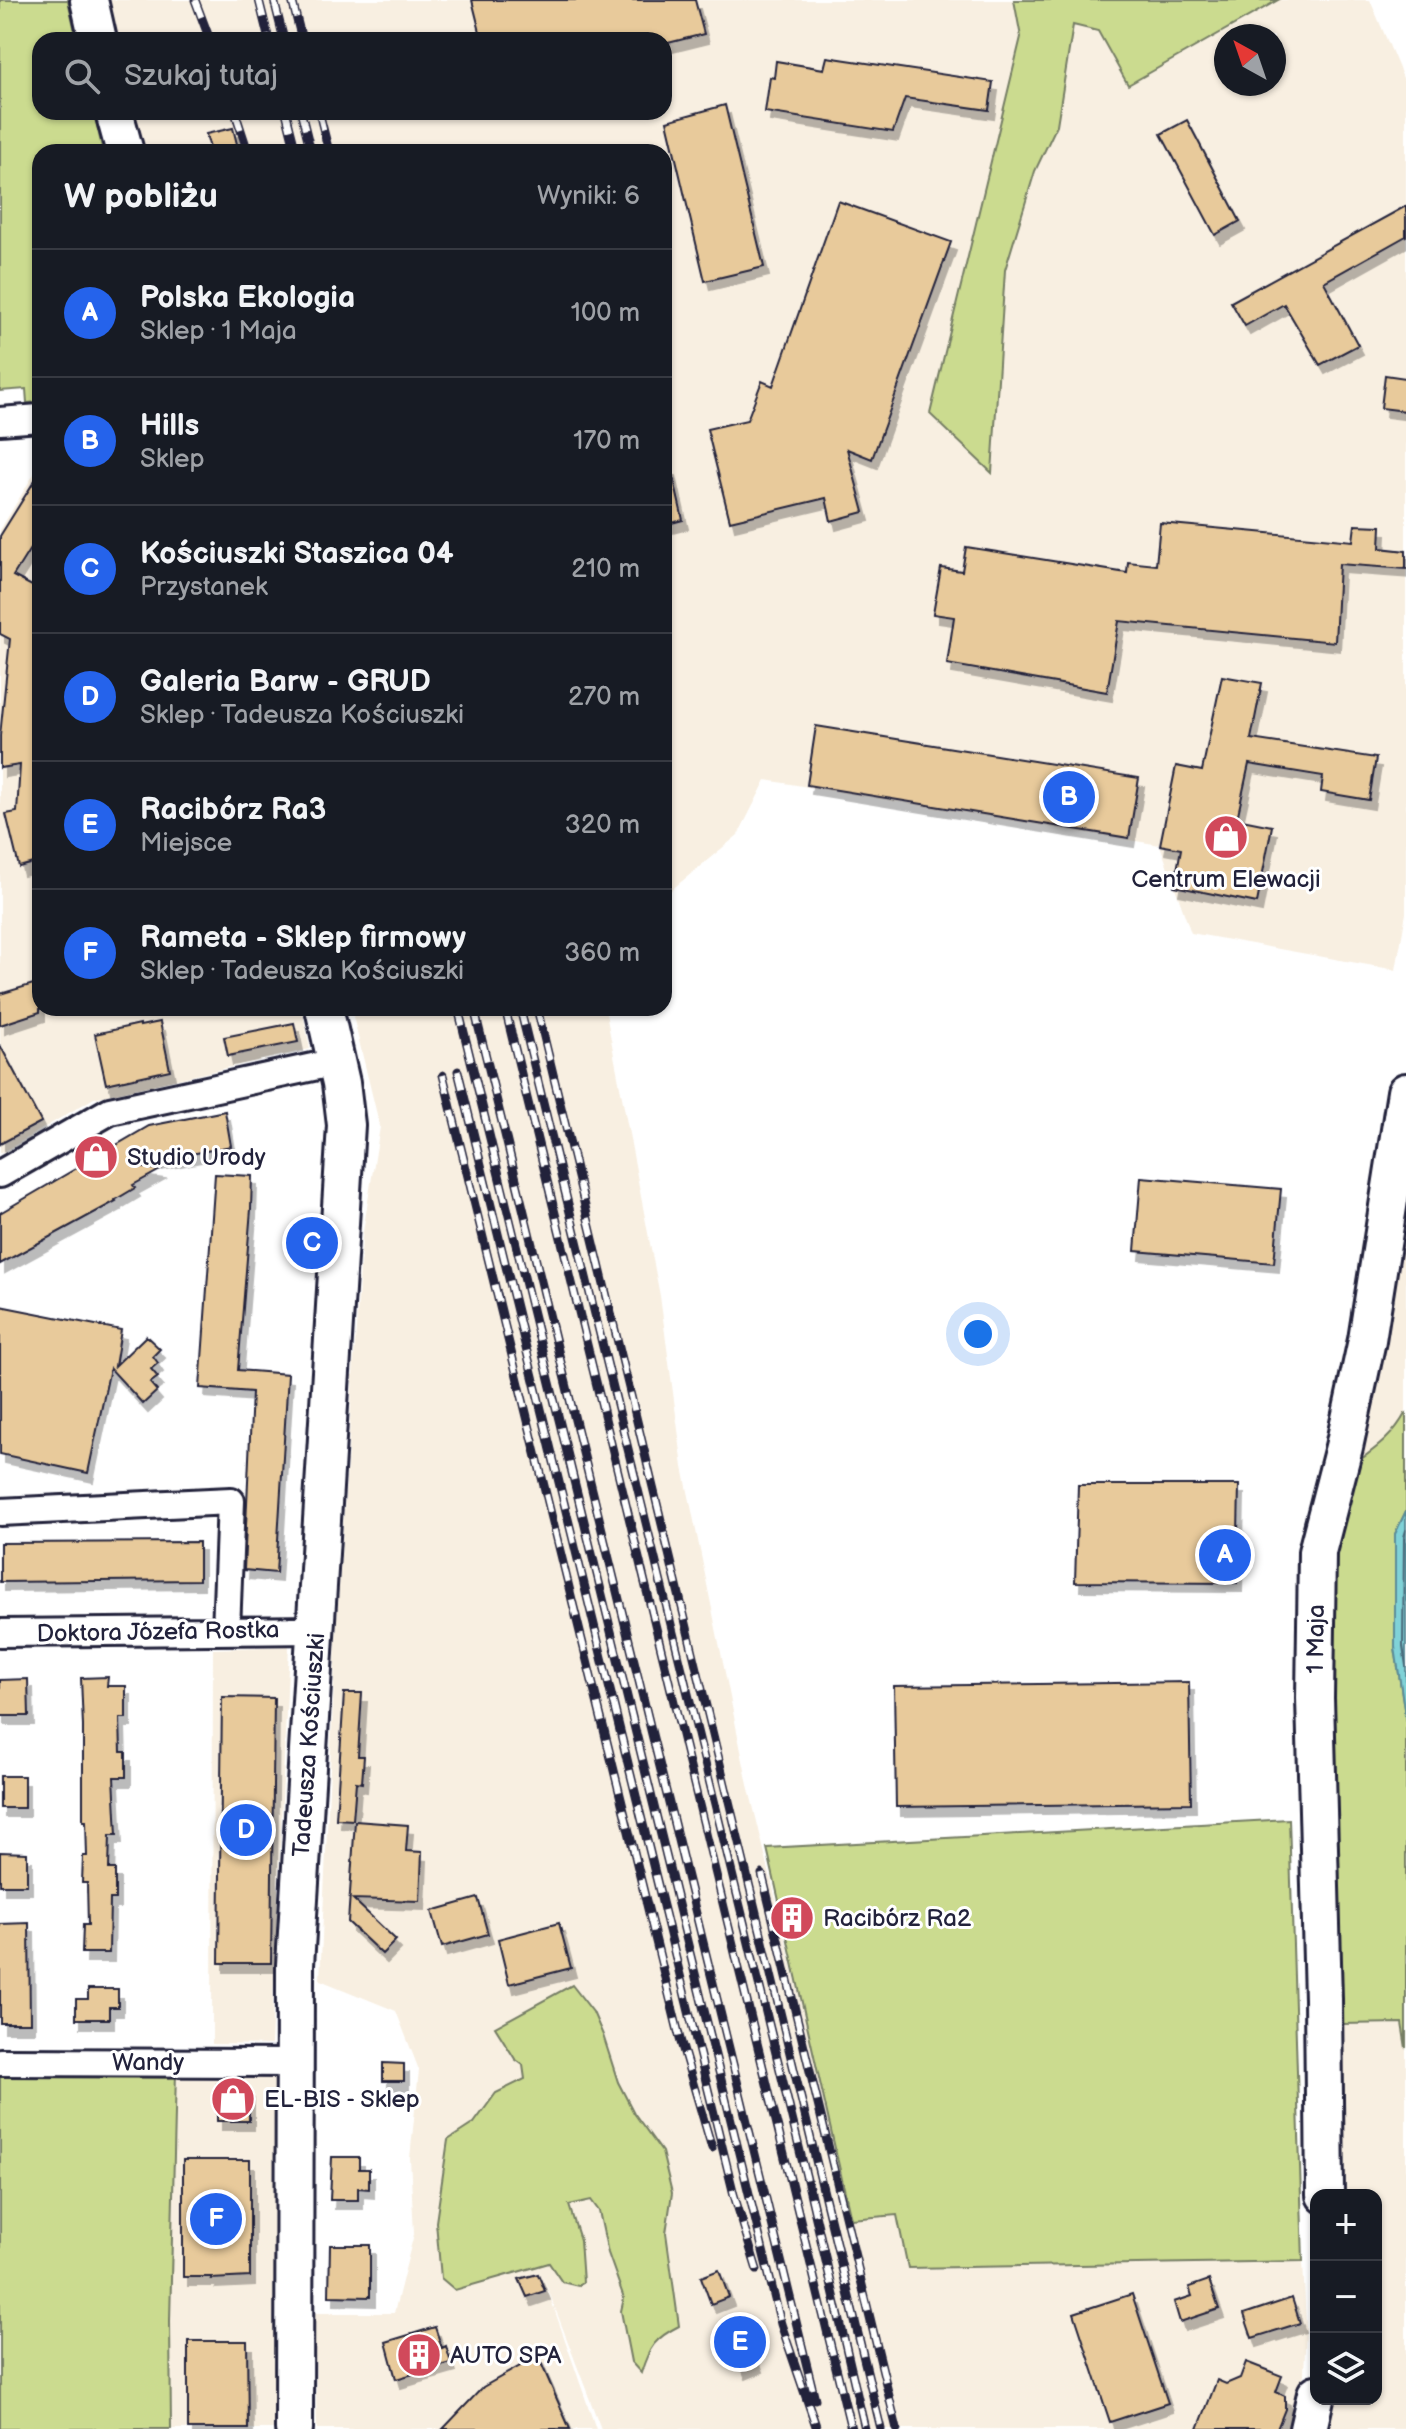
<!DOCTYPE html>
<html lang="pl">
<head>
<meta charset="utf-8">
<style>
  body { margin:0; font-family:"Balsamiq Sans",sans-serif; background:#242831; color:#f1f3f6 }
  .controls { position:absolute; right:24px; bottom:24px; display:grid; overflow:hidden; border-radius:16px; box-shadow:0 2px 6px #0004 }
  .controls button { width:72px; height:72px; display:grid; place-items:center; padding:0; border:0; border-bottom:2px solid #363941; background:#171b24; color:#f1f3f6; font:40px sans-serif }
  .compass { position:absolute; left:1214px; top:24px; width:72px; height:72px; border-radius:50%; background:#171b24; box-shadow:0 2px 6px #0004; rotate:320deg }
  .you { position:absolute; left:978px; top:1334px; width:28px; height:28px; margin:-20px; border:6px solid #fff; border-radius:50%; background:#1a73e8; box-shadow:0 0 0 12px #1a73e833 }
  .badge { display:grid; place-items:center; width:52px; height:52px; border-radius:50%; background:#2563eb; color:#fff; font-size:26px; font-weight:700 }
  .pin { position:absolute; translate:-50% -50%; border:4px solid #fff; box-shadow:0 2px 8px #0006 }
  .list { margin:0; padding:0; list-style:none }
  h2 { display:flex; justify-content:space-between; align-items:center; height:104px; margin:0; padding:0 32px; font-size:34px }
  h2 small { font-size:26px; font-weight:400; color:#9ea1a6 }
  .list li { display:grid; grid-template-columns:52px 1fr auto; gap:24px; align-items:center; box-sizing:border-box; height:128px; padding:0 32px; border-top:2px solid #363941 }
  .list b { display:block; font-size:30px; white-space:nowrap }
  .list p { margin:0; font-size:26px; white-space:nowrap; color:#9ea1a6 }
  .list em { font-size:26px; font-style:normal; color:#9ea1a6 }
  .icon { flex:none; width:44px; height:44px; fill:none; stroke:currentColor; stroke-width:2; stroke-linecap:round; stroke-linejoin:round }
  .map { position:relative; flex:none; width:1406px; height:2429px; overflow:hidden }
  .search { position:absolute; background:#171b24; box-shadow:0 2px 6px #0004; left:32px; top:32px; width:640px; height:88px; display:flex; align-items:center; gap:20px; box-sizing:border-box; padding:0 28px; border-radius:24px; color:#9ea1a6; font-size:30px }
  .panel { position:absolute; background:#171b24; box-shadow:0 2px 6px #0004; left:32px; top:144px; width:640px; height:872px; border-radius:24px }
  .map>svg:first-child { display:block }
</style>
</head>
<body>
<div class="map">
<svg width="1406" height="2429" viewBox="0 0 1406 2429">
  <defs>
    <filter id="shadow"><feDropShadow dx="5" dy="9" stdDeviation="0" flood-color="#0004"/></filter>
  </defs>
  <rect width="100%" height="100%" fill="#fff"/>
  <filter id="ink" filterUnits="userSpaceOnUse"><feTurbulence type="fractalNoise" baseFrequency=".0125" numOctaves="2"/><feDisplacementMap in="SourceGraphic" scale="16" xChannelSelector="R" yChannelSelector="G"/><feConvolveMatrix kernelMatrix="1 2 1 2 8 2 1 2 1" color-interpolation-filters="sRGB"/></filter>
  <g filter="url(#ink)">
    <path fill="#f8efe1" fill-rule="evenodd" d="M 110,0 L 1370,0 L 1406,85 L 1406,913 L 1396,970 L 1191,933 L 1160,845 L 766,780 L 738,835 L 664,896 L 664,152 L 143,152 L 134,112 L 664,112 L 664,40 L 118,40 ZM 1226,36 L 1274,36 L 1274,84 L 1226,84 Z
      M 40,464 L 40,1008 L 302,1008 L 310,1049 L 94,1098 L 0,1154 L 0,530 Z
      M 351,1008 L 605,1008 L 660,1296 L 683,1467 L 748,1785 L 853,2215 L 896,2214 L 909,2269 L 1303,2261 L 1306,2326 L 1304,2374 L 1297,2410 L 1289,2429 L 601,2429 L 541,2271 L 596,2429 L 317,2429 L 314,2313 L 394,2313 L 414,2234 L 410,2158 L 419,2070 L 396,2011 L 320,1980 L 337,1619 L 362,1238 L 380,1127 Z
      M 1406,1226 L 1406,1412 L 1398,1427 L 1383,1444 L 1357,1462 Z
      M 289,1646 L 271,2045 L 212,2044 L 213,1649 Z
      M 1402,2023 L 1406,2048 L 1406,2429 L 1326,2429 L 1331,2399 L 1376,2399 L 1376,2195 L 1341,2195 L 1343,2132 L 1340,2024 Z
      M 176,2071 L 281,2074 L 283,2429 L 171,2429 L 170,2321 Z"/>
    <path fill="#cbdb8f" stroke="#767e65" stroke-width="2" d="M 0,0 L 68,0 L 77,40 L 40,40 L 40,112 L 94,112 L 103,152 L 40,152 L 40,402 L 27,403 L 26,389 L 0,391 Z
      M 1014,0 L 1278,0 L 1128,85 L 1098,31 L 1073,25 L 1057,125 L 1035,171 L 1005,270 L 992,473 L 930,414 L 1021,37 Z
      M 1406,1412 L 1406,1511 L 1395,1534 L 1395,1647 L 1406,1722 L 1406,2048 L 1402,2023 L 1341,2024 L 1329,1577 L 1357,1462 C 1378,1447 1394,1435 1406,1412 Z
      M 1289,1819 L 1303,2261 L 908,2268 L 897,2215 L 851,2219 L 767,1848 Z
      M 572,1985 L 593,2012 L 603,2035 L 618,2082 L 634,2113 L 662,2152 L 672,2193 L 666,2233 L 679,2326 C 655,2338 649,2347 641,2373 L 631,2362 L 621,2311 L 624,2298 L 608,2253 L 599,2211 L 591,2200 L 569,2205 L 580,2240 L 583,2282 L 578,2286 L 562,2282 L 549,2263 L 455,2290 L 441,2278 L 436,2222 L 448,2140 L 474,2123 L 496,2093 L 525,2079 L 523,2065 L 515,2059 L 495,2027 Z
      M 176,2071 L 170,2321 L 171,2429 L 0,2429 L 0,2074 Z"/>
    <path fill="#80d2d7" stroke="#5a8c99" stroke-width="2" d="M 1406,1511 L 1406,1722 L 1395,1647 L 1395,1534 Z"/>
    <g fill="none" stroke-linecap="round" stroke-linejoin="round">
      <path stroke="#486879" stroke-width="2" d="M 1406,1530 L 1404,1537 L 1403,1646 L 1406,1666"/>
    </g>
    <path fill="#e8ca9b" stroke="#22223b" stroke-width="2" filter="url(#shadow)" d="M 472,0 L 695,0 L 704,34 L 664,44 L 664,40 L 482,40 Z
      M 827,57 L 993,82 L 989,110 L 905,98 L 893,132 L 765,112 L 770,77 L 774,78 L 776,61 L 824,69 Z
      M 725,105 L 764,267 L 705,281 L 667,121 Z
      M 1187,120 L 1240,221 L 1215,235 L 1161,134 Z
      M 233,128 L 239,152 L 211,152 L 206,134 Z
      M 838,201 L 951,242 L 872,459 L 847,449 L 864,512 L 831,521 L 826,498 L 730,521 L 707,429 L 747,420 L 762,381 L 773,386 Z
      M 1406,206 L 1406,236 L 1324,282 L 1358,345 L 1320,365 L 1284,304 L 1245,326 L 1231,302 Z
      M 1385,375 L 1406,378 L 1406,411 L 1381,408 Z
      M 671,467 L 683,520 L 664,525 L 664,468 Z
      M 40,472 L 40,533 L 13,576 L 40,590 L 40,861 L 19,867 L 6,814 L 17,812 L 20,765 L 0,768 L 0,736 L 10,639 L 0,634 L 0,536 Z
      M 1160,523 L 1353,541 L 1355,525 L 1381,526 L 1380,548 L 1406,551 L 1406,569 L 1339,564 L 1335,642 L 1119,621 L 1107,692 L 947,664 L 954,617 L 933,614 L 941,568 L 962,571 L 966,547 L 1127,573 L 1128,562 L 1156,565 Z
      M 1222,676 L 1262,683 L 1251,739 L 1376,758 L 1369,800 L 1321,792 L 1323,776 L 1249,764 L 1237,819 L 1272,826 L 1257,903 L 1174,886 L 1181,849 L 1160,845 L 1176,766 L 1202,771 Z
      M 816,726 L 1139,778 L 1129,838 L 807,785 Z
      M 40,982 L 40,1012 L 0,1025 L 0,994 Z
      M 160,1022 L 170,1070 L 106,1084 L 95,1034 L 140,1024 L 140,1026 Z
      M 294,1023 L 298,1042 L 228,1056 L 224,1037 Z
      M 0,1045 L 41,1122 L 0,1144 Z
      M 225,1111 L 231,1146 L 132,1166 L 160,1170 L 133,1185 L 135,1188 L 115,1200 L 116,1201 L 0,1264 L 0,1213 L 149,1126 Z
      M 215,1174 L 252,1176 L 251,1209 L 238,1370 L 288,1374 L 276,1573 L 244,1570 L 252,1392 L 200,1388 Z
      M 1141,1177 L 1281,1189 L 1274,1263 L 1135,1251 Z
      M 0,1306 L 121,1330 L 115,1366 L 146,1336 L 160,1349 L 153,1356 L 158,1363 L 151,1369 L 158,1377 L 150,1383 L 157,1391 L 143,1404 L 110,1368 L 88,1473 L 0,1454 Z
      M 1078,1485 L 1239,1485 L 1237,1583 L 1075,1582 Z
      M 199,1542 L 199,1580 L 0,1582 L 0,1543 Z
      M 108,1677 L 107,1686 L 126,1686 L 126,1718 L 120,1718 L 121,1752 L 126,1752 L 126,1777 L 114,1777 L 117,1835 L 110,1835 L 109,1869 L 115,1869 L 115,1899 L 110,1899 L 109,1953 L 82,1953 L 83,1925 L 88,1925 L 87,1883 L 82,1883 L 83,1856 L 87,1856 L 86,1821 L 83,1821 L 83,1726 L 81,1678 Z
      M 28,1679 L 29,1716 L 0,1716 L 0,1680 Z
      M 1189,1682 L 1191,1803 L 896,1807 L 894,1686 Z
      M 344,1693 L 362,1693 L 358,1756 L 364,1756 L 362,1783 L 356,1782 L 353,1820 L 336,1819 Z
      M 222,1697 L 274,1698 L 271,1963 L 219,1963 Z
      M 0,1776 L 24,1776 L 24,1808 L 0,1808 Z
      M 355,1821 L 408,1825 L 406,1851 L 422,1852 L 420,1901 L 353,1899 L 396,1940 L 382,1954 L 348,1922 Z
      M 0,1852 L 27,1853 L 27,1885 L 0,1885 Z
      M 478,1898 L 488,1934 L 442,1947 L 432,1911 Z
      M 29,1923 L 30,2023 L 0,2023 L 0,1924 Z
      M 559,1923 L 571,1968 L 509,1984 L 498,1939 Z
      M 88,1989 L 118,1989 L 118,2007 L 109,2007 L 109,2019 L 76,2019 L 76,1999 L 88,1999 Z
      M 383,2063 L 404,2064 L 404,2081 L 383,2081 Z
      M 217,2084 L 243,2084 L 249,2090 L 249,2121 L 217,2121 Z
      M 332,2157 L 359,2157 L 359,2169 L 369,2169 L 369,2189 L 358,2188 L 358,2200 L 330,2200 Z
      M 183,2160 L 250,2160 L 250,2277 L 211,2279 L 212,2277 L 183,2277 Z
      M 330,2245 L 370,2245 L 370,2297 L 329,2296 Z
      M 719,2270 L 729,2297 L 711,2304 L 701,2277 Z
      M 538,2274 L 545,2291 L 527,2297 L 519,2279 Z
      M 1209,2280 L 1219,2309 L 1180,2322 L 1174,2302 L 1192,2296 L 1189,2287 Z
      M 1132,2294 L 1168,2403 L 1110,2422 L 1074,2313 Z
      M 1292,2298 L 1300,2323 L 1252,2338 L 1244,2314 Z
      M 743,2324 L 758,2363 L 741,2370 L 726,2330 Z
      M 435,2327 L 442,2348 L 446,2346 L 451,2363 L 396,2379 L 386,2342 Z
      M 188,2341 L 247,2341 L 248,2429 L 188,2429 Z
      M 538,2356 L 570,2429 L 443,2429 L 483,2387 Z
      M 1246,2362 L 1282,2376 L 1276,2392 L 1285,2396 L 1285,2409 L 1277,2429 L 1198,2429 L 1217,2380 L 1226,2384 L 1240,2378 Z"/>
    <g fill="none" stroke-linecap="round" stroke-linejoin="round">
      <g stroke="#22223b" stroke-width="32">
        <path id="street" d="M 0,421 L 40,418
          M 0,1174 L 110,1111 L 336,1062
          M 0,1512 L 231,1501 L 226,1631
          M 0,1633 L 316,1630
          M 0,2062 L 295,2063"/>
      </g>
      <g stroke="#22223b" stroke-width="42">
        <path id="secondary" d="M 89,0 L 98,40
          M 114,112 L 125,152
          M 1325,2195 L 1323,1999 L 1315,1698 L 1317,1552 L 1344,1447 L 1367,1340 L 1406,1092
          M 294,2429 L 295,1965 L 346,1125 L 341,1083 L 324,1008
          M 1308,2429 L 1316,2394"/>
      </g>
      <use href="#street" stroke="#fff" stroke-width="26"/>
      <use href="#secondary" stroke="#fff" stroke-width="36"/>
      <g stroke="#22223b" stroke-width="9">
        <path id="rail" d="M 195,0 L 210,40
          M 259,0 L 269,40
          M 274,0 L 284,40
          M 292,0 L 302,40
          M 235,112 L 248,152
          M 286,112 L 296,152
          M 301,112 L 311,152
          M 319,112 L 329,152
          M 458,1008 L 781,2324 L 817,2429
          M 474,1008 L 815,2399
          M 505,1008 L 851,2429
          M 520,1008 L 809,2188 L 865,2429
          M 537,1008 L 881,2429
          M 458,1071 L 734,2195 L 757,2270
          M 443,1075 L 680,2039 L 712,2148
          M 762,1874 L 897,2429"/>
      </g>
      <use href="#rail" stroke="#fff" stroke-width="6" stroke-dasharray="18" stroke-linecap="butt"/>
    </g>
  </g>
  <defs>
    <g id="shop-disc" transform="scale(2.3)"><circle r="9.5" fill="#d1495b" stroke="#fff"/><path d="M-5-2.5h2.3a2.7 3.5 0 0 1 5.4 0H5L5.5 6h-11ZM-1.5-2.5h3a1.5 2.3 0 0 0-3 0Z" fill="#fff"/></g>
    <g id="building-disc" transform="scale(2.3)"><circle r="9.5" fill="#d1495b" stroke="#fff"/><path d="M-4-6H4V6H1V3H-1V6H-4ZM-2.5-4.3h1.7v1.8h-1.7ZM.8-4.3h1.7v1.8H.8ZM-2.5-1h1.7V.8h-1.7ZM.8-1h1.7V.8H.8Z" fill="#fff"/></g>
  </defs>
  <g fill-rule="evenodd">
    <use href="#shop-disc" x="1226" y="837"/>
    <use href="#shop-disc" x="96" y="1157"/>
    <use href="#building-disc" x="792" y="1918"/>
    <use href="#shop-disc" x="233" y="2099"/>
    <use href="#building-disc" x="419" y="2355"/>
  </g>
  <g text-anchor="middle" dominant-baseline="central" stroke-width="6" stroke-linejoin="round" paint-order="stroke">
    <g font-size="24" fill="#22223b" stroke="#fff" text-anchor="start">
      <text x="1226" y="879" text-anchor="middle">Centrum Elewacji</text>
      <text x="127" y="1157">Studio Urody</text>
      <text x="823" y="1918">Racibórz Ra2</text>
      <text x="264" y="2099">EL-BIS - Sklep</text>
      <text x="450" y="2355">AUTO SPA</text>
    </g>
    <g font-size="24" fill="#22223b" stroke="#fff">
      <text transform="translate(158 1632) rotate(-1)">Doktora Józefa Rostka</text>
      <text transform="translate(1316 1639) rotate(-89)">1 Maja</text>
      <text transform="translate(309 1745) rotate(-86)">Tadeusza Kościuszki</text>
      <text x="148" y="2062">Wandy</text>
    </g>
  </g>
</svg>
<div class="controls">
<button>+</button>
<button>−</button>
<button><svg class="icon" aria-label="layers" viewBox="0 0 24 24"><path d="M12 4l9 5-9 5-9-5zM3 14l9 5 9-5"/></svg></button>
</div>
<svg class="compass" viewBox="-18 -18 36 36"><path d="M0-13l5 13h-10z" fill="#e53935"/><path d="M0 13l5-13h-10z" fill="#9ea1a6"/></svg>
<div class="you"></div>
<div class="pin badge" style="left:1225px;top:1555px">A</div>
<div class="pin badge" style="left:1069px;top:797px">B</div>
<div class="pin badge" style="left:312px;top:1243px">C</div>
<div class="pin badge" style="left:246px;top:1830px">D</div>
<div class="pin badge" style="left:740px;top:2342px">E</div>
<div class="pin badge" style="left:216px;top:2219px">F</div>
<div class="search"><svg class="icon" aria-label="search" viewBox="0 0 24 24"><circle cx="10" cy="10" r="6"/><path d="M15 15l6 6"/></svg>Szukaj tutaj</div>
<section class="panel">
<h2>W pobliżu<small>Wyniki: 6</small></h2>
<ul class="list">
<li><span class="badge">A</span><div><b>Polska Ekologia</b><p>Sklep · 1 Maja</p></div><em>100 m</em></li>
<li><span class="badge">B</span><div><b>Hills</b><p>Sklep</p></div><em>170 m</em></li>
<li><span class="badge">C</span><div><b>Kościuszki Staszica 04</b><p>Przystanek</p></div><em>210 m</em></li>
<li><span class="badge">D</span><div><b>Galeria Barw - GRUD</b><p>Sklep · Tadeusza Kościuszki</p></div><em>270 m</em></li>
<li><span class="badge">E</span><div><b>Racibórz Ra3</b><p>Miejsce</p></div><em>320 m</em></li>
<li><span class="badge">F</span><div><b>Rameta - Sklep firmowy</b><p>Sklep · Tadeusza Kościuszki</p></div><em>360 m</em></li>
</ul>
</section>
</div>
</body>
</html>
